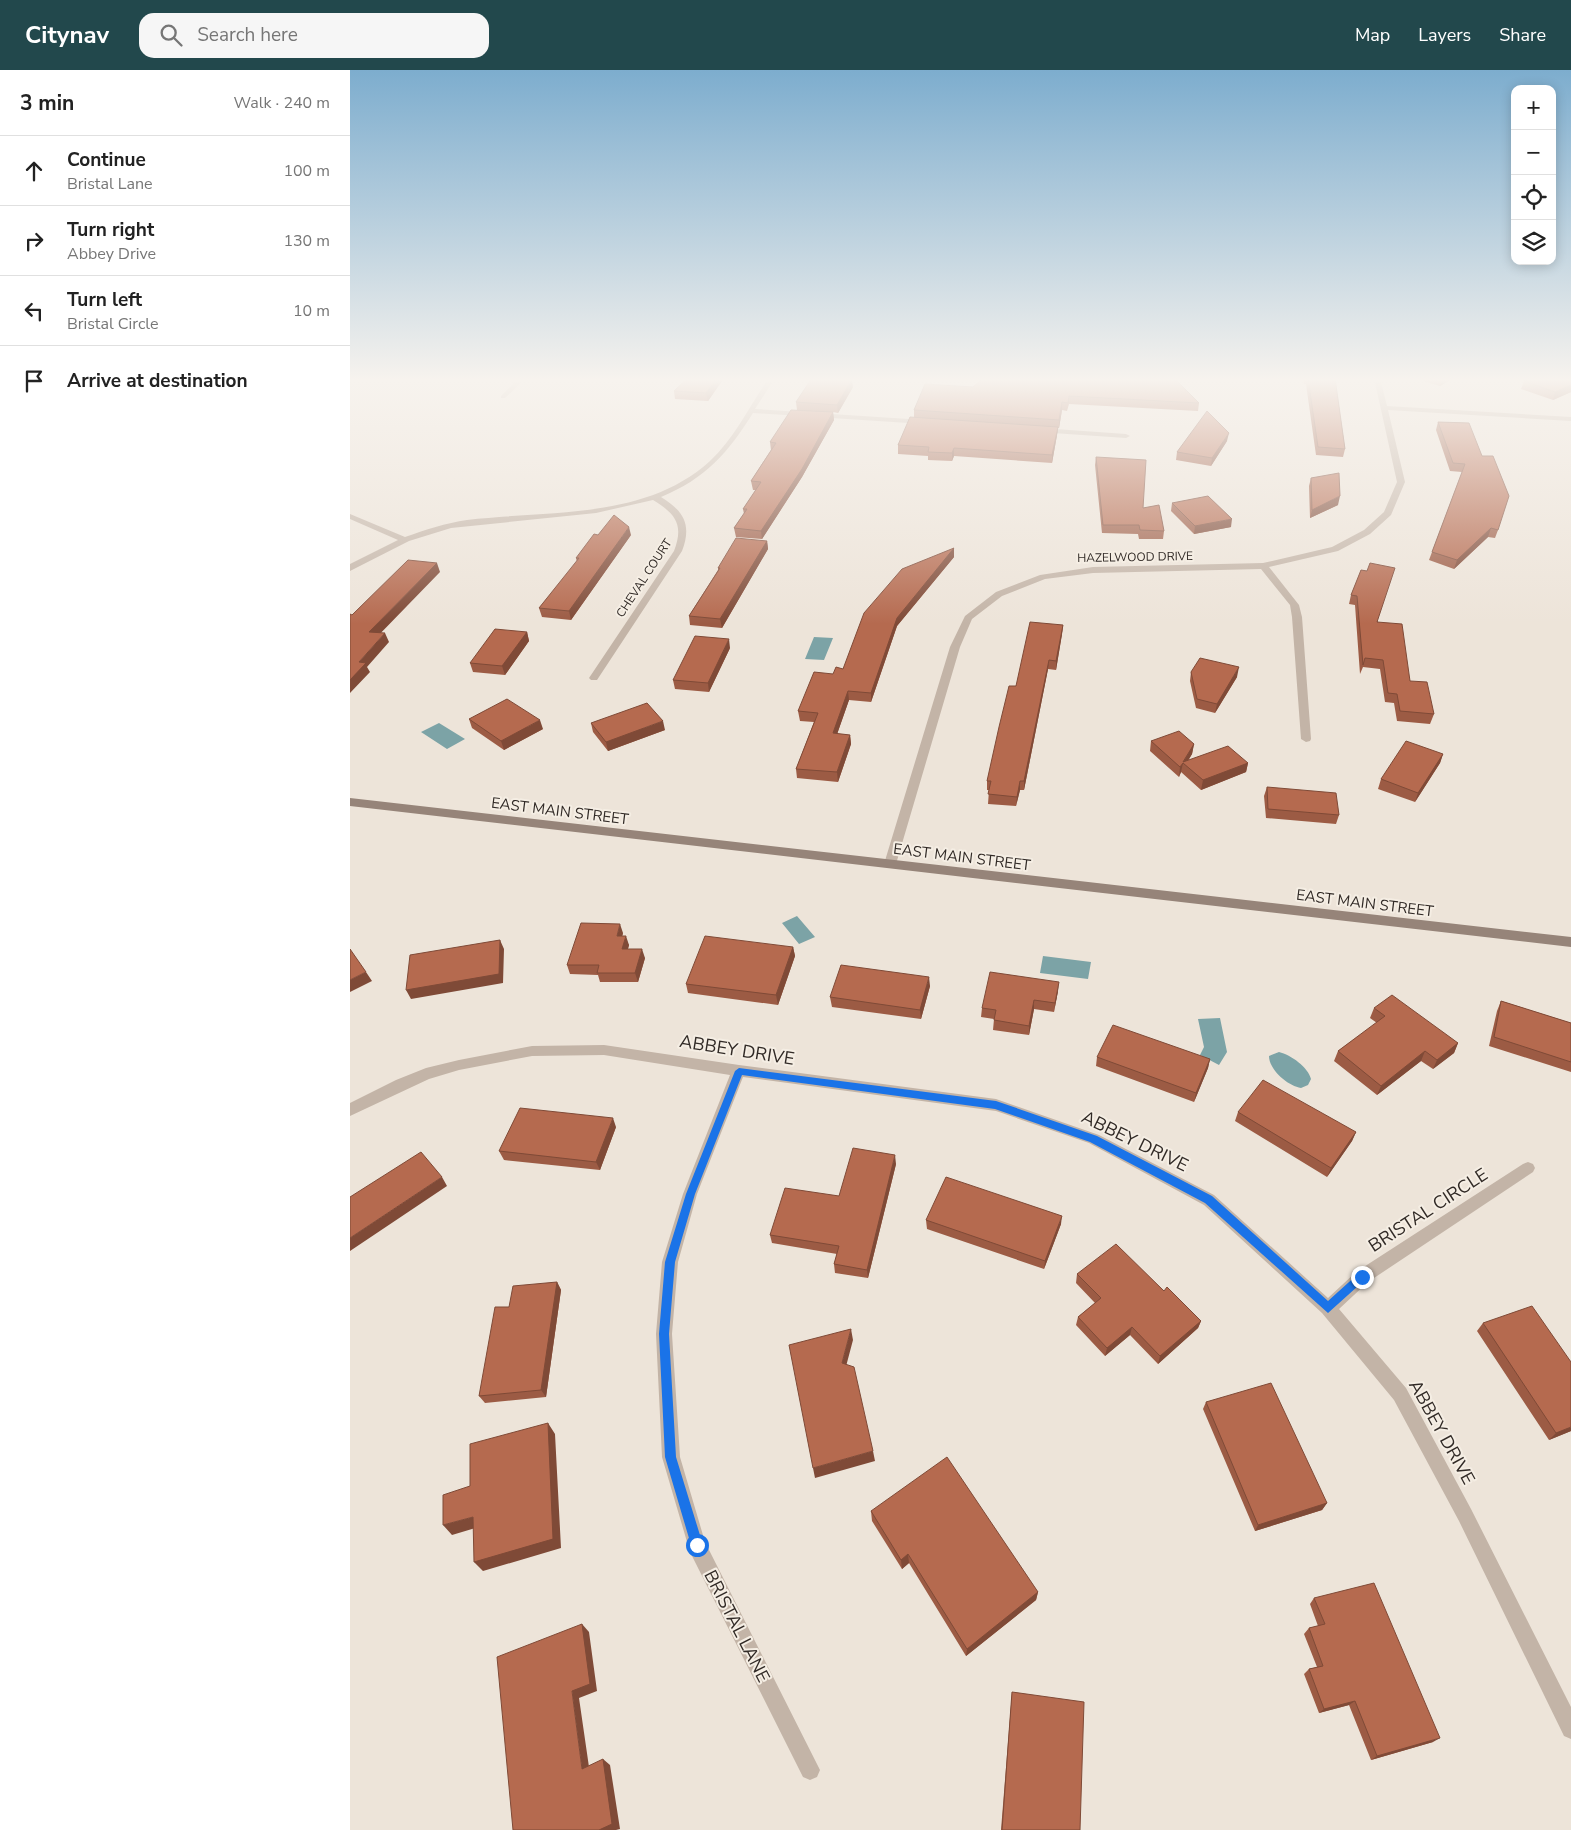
<!DOCTYPE html>
<html lang="en">
<head>
<meta charset="utf-8">
<style>
  body { margin:0; font-family:"Nunito Sans",sans-serif; background:#f6f6f6; color:#222 }
  .controls { position:absolute; right:15px; top:15px; display:grid; overflow:hidden; border-radius:10px; box-shadow:0 2px 12px #0003 }
  .controls button { width:45px; height:45px; display:grid; place-items:center; padding:0; border:0; border-bottom:1px solid #e0e0e0; background:#fff; color:#222; font:25px sans-serif }
  .stop { position:absolute; width:15px; height:15px; margin:-11px; border:4px solid #1a73e8; border-radius:50%; background:#fff }
  .stop.end { background:#1a73e8; border-color:#fff; box-shadow:0 1px 5px #0008 }
  .list { margin:0; padding:0; list-style:none }
  h2 { display:flex; justify-content:space-between; align-items:center; height:65px; margin:0; padding:0 20px; font-size:21px }
  h2 small { font-size:16px; font-weight:400; color:#767676 }
  .list li { display:grid; grid-template-columns:32px 1fr auto; gap:15px; align-items:center; box-sizing:border-box; height:70px; padding:0 20px; border-top:1px solid #e0e0e0 }
  .list b { display:block; font-size:19px; white-space:nowrap }
  .list p { margin:0; font-size:16px; white-space:nowrap; color:#767676 }
  .list em { font-size:16px; font-style:normal; color:#767676 }
  .icon { flex:none; width:28px; height:28px; fill:none; stroke:currentColor; stroke-width:2; stroke-linecap:round; stroke-linejoin:round }
  .map { position:relative; flex:none; width:1221px; height:1760px; overflow:hidden }
  header { display:flex; align-items:center; gap:30px; box-sizing:border-box; height:70px; padding:0 25px; background:#22484c; color:#fff }
  header strong { font-size:24px }
  nav { display:flex; gap:28px; margin-inline-start:auto; font-size:18px }
  .search { width:350px; height:45px; background:#f6f6f6; display:flex; align-items:center; gap:12px; box-sizing:border-box; padding:0 18px; border-radius:15px; color:#767676; font-size:19px }
  main { display:flex }
  aside { flex:1; background:#fff }
  .map>svg:first-child { display:block }
</style>
</head>
<body>
<header>
<strong>Citynav</strong>
<div class="search"><svg class="icon" aria-label="search" viewBox="0 0 24 24"><circle cx="10" cy="10" r="6"/><path d="M15 15l6 6"/></svg>Search here</div>
<nav><a>Map</a><a>Layers</a><a>Share</a></nav>
</header>
<main>
<aside>
<h2>3 min<small>Walk · 240 m</small></h2>
<ul class="list">
<li><svg class="icon" aria-label="ahead" viewBox="0 0 24 24"><path d="M12 20V5M6 11l6-6 6 6"/></svg><div><b>Continue</b><p>Bristal Lane</p></div><em>100 m</em></li>
<li><svg class="icon" aria-label="right" viewBox="0 0 24 24"><path d="M7 20v-9h11M14 6l5 5-5 5"/></svg><div><b>Turn right</b><p>Abbey Drive</p></div><em>130 m</em></li>
<li><svg class="icon" aria-label="left" viewBox="0 0 24 24"><path d="M17 20v-9H6M10 6l-5 5 5 5"/></svg><div><b>Turn left</b><p>Bristal Circle</p></div><em>10 m</em></li>
<li><svg class="icon" aria-label="arrive" viewBox="0 0 24 24"><path d="M6 21V4h12l-3 4 3 4H6"/></svg><div><b>Arrive at destination</b></div></li>
</ul>
</aside>
<div class="map">
<svg width="1221" height="1760" viewBox="0 0 1221 1760">
  <rect width="100%" height="100%" fill="#ede4d9"/>
  <path fill="#7ca3a6" d="M 464,567 L 483,568 L 474,590 L 455,589 Z
    M 89,653 L 115,669 L 97,679 L 71,662 Z
    M 447,846 L 465,867 L 449,874 L 432,853 Z
    M 693,886 L 741,892 L 738,909 L 690,903 Z
    M 870,948 L 877,982 L 869,995 L 850,985 L 854,977 L 848,949 Z
    M 929,982 C 941,985 958,997 961,1009 L 958,1015 L 951,1018 C 938,1016 919,1000 919,986 Z"/>
  <g fill="none" stroke-linecap="round" stroke-linejoin="round">
    <path fill="#c3b4a7" fill-rule="evenodd" d="M 169,308 L 176,308 L 155,328 L 151,328 L 151,326 Z
      M 419,308 L 425,308 L 405,339 L 574,350 L 578,352 L 574,354 L 403,343 C 378,383 355,409 311,427 C 334,441 342,455 332,481 L 247,610 L 241,610 L 239,608 L 324,481 C 334,455 326,444 303,430 L 246,443 L 101,458 L 59,471 L 0,501 L 0,494 L 48,470 L 0,449 L 0,444 L 55,467 C 75,460 96,453 117,450 C 200,440 295,450 360,391 C 385,368 400,335 419,308 Z
      M 1024,308 L 1030,308 L 1037,336 L 1221,347 L 1221,351 L 1038,340 L 1055,412 L 1041,445 L 1020,464 L 988,481 L 919,497 L 949,535 L 952,547 L 961,669 L 960,671 L 956,672 L 951,669 L 942,547 L 940,535 L 911,499 L 743,503 L 695,509 L 652,526 L 622,549 L 610,577 L 546,794 L 540,798 L 536,797 L 534,794 L 600,577 L 615,546 L 646,522 L 690,505 L 743,497 L 913,493 L 982,477 L 1014,460 L 1034,442 L 1047,412 Z
      M 691,358 L 776,364 L 780,366 L 776,368 L 688,362 L 687,360 Z
      M 254,975 L 389,995 L 646,1029 L 749,1065 L 864,1125 L 978,1228 L 1006,1202 L 1173,1094 L 1178,1092 L 1183,1094 L 1185,1098 L 1183,1102 L 1018,1212 L 989,1239 L 1056,1318 L 1121,1439 L 1221,1637 L 1221,1669 L 1214,1666 L 1109,1451 L 1044,1330 L 972,1243 L 854,1135 L 739,1073 L 646,1041 L 393,1007 L 347,1124 L 328,1192 L 322,1264 L 330,1387 L 355,1472 L 470,1700 L 467,1707 L 460,1710 L 453,1707 L 340,1482 L 312,1387 L 306,1264 L 312,1192 L 333,1124 L 380,1005 L 254,985 L 182,986 L 109,1000 L 79,1009 L 0,1046 L 0,1033 L 46,1010 L 76,998 L 109,990 L 182,976 Z"/>
    <path fill="#968479" fill-rule="evenodd" d="M 0,728 L 1221,867 L 1221,877 L 0,736 Z"/>
  </g>
  <path fill="#9c5b44" d="M 338,308 L 374,308 L 358,331 L 325,329 L 324,321 Z
    M 953,308 L 985,308 L 995,379 L 993,387 L 966,385 L 956,314 L 954,314 Z
    M 1072,308 L 1104,308 L 1090,316 L 1073,311 Z
    M 1221,308 L 1221,322 L 1203,330 L 1171,319 L 1174,311 Z
    M 503,317 L 488,343 L 483,342 L 484,350 L 452,407 L 412,469 L 386,467 L 384,458 L 394,444 L 393,439 L 406,420 L 403,420 L 401,411 L 421,380 L 420,372 L 447,340 L 446,332 Z
    M 623,317 L 849,333 L 848,341 L 719,334 L 717,341 L 712,340 L 709,358 L 708,358 L 707,365 L 702,393 L 604,386 L 602,391 L 578,390 L 578,386 L 548,384 L 548,375 L 564,348 L 564,340 Z
    M 1088,352 L 1119,353 L 1148,460 L 1145,468 L 1138,467 L 1104,499 L 1079,490 L 1112,402 L 1100,401 L 1086,360 Z
    M 877,371 L 861,396 L 826,390 L 827,382 Z
    M 746,387 L 814,461 L 813,469 L 789,469 L 788,464 L 752,463 L 745,395 Z
    M 961,408 L 988,435 L 960,448 L 959,416 Z
    M 822,433 L 881,457 L 844,464 L 821,441 Z
    M 281,465 L 221,550 L 192,547 L 189,538 L 227,492 L 226,488 Z
    M 417,471 L 418,479 L 372,558 L 340,555 L 339,546 L 368,500 L 368,498 Z
    M 604,478 L 604,487 L 547,556 L 521,632 L 499,630 L 487,664 L 500,665 L 501,674 L 488,712 L 447,708 L 446,699 L 464,652 L 450,651 L 448,641 L 483,604 L 493,599 Z
    M 1011,500 L 1028,552 L 1060,611 L 1084,644 L 1080,654 L 1047,651 L 1044,633 L 1035,632 L 1030,599 L 1013,597 L 1010,604 L 1005,535 L 999,534 L 1001,525 Z
    M 713,555 L 712,564 L 706,600 L 698,599 L 674,720 L 670,720 L 666,736 L 638,734 L 639,720 L 637,720 L 637,711 L 666,616 Z
    M 177,562 L 179,571 L 155,605 L 123,602 L 120,593 Z
    M 380,578 L 359,622 L 325,619 L 323,610 Z
    M 841,602 L 887,607 L 865,643 L 846,638 L 840,611 Z
    M 119,649 L 193,659 L 154,680 L 122,658 Z
    M 241,653 L 315,660 L 258,681 L 243,662 Z
    M 801,671 L 844,674 L 842,684 L 838,691 L 898,693 L 896,702 L 851,720 L 831,702 L 829,707 L 800,681 Z
    M 1093,684 L 1090,693 L 1065,732 L 1028,719 L 1031,709 Z
    M 917,717 L 989,745 L 986,754 L 916,748 L 914,726 Z
    M 273,863 L 272,866 L 279,875 L 278,879 L 295,888 L 288,912 L 250,912 L 248,905 L 220,904 L 217,895 Z
    M 443,877 L 445,886 L 428,935 L 338,923 L 336,914 Z
    M 580,916 L 571,949 L 482,937 L 480,927 Z
    M 708,921 L 704,942 L 684,939 L 679,965 L 643,960 L 644,949 L 631,947 L 632,938 Z
    M 1151,931 L 1221,953 L 1221,1002 L 1139,976 L 1147,941 Z
    M 1024,938 L 1108,973 L 1104,983 L 1083,999 L 1071,991 L 1027,1025 L 984,991 L 988,981 L 1027,953 L 1020,948 Z
    M 747,987 L 860,989 L 858,998 L 844,1032 L 746,996 Z
    M 888,1042 L 1006,1062 L 1002,1071 L 977,1107 L 885,1051 Z
    M 266,1057 L 250,1100 L 154,1090 L 149,1081 Z
    M 546,1094 L 518,1208 L 485,1203 L 484,1194 L 487,1184 L 422,1173 L 420,1165 Z
    M 576,1150 L 711,1154 L 694,1199 L 577,1159 Z
    M 727,1204 L 814,1221 L 851,1251 L 848,1258 L 808,1294 L 780,1265 L 755,1286 L 726,1255 L 728,1247 L 745,1233 L 726,1213 Z
    M 207,1212 L 211,1220 L 196,1327 L 135,1333 L 129,1326 L 159,1237 Z
    M 1133,1253 L 1221,1361 L 1199,1370 L 1127,1261 Z
    M 856,1332 L 977,1433 L 972,1440 L 905,1461 L 853,1339 Z
    M 521,1441 L 688,1522 L 686,1530 L 616,1586 L 559,1493 L 552,1499 L 522,1451 Z
    M 964,1528 L 1083,1672 L 1021,1690 L 999,1635 L 969,1643 L 954,1604 L 959,1599 L 967,1597 L 954,1564 L 959,1558 L 968,1556 L 960,1534 Z
    M 662,1622 L 730,1760 L 651,1760 Z"/>
  <path fill="#7f4a37" d="M 367,308 L 374,308 L 358,331 L 356,323 Z
    M 1093,308 L 1104,308 L 1090,316 L 1092,309 Z
    M 502,309 L 503,317 L 488,343 L 487,335 Z
    M 1221,315 L 1221,322 L 1203,330 L 1205,322 Z
    M 712,332 L 712,340 L 709,358 L 709,350 Z
    M 483,342 L 484,350 L 452,407 L 412,469 L 411,461 Z
    M 708,357 L 707,365 L 702,393 L 702,385 Z
    M 879,363 L 877,371 L 861,396 L 862,388 Z
    M 604,378 L 604,386 L 602,391 L 602,383 Z
    M 990,426 L 988,435 L 960,448 L 962,440 Z
    M 882,449 L 881,457 L 844,464 L 845,456 Z
    M 279,457 L 281,465 L 221,550 L 219,541 Z
    M 1141,458 L 1138,467 L 1104,499 L 1107,490 Z
    M 417,471 L 418,479 L 372,558 L 370,549 Z
    M 604,478 L 604,487 L 547,556 L 521,632 L 521,623 L 547,548 Z
    M 87,493 L 90,502 L 23,571 L 19,562 Z
    M 713,555 L 712,564 L 706,600 L 706,591 Z
    M 177,562 L 179,571 L 155,605 L 152,596 Z
    M 35,563 L 39,572 L 17,597 L 20,602 L 0,623 L 0,610 L 9,592 Z
    M 379,569 L 380,578 L 359,622 L 358,613 Z
    M 699,590 L 698,599 L 674,720 L 674,711 Z
    M 889,597 L 887,607 L 865,643 L 867,634 Z
    M 498,621 L 499,630 L 484,673 L 483,663 Z
    M 190,650 L 193,659 L 154,680 L 151,671 Z
    M 313,651 L 315,660 L 258,681 L 256,672 Z
    M 500,665 L 501,674 L 488,712 L 487,702 Z
    M 844,674 L 842,684 L 835,695 L 833,693 Z
    M 1093,684 L 1090,693 L 1065,732 L 1068,723 Z
    M 833,693 L 831,702 L 829,707 L 830,697 Z
    M 898,693 L 896,702 L 851,720 L 853,710 Z
    M 670,711 L 670,720 L 666,736 L 667,727 Z
    M 270,854 L 273,863 L 270,875 L 267,866 Z
    M 276,866 L 279,875 L 275,888 L 272,879 Z
    M 150,870 L 154,879 L 153,913 L 61,929 L 56,920 Z
    M 443,877 L 445,886 L 428,935 L 426,925 Z
    M 292,879 L 295,888 L 288,912 L 285,903 Z
    M 16,902 L 22,911 L 0,922 L 0,910 Z
    M 579,907 L 580,916 L 571,949 L 570,940 Z
    M 709,912 L 708,921 L 704,942 L 705,933 Z
    M 684,930 L 684,939 L 679,965 L 679,956 Z
    M 1108,973 L 1104,983 L 1083,999 L 1087,990 Z
    M 1075,981 L 1071,991 L 1027,1025 L 1031,1016 Z
    M 860,989 L 858,998 L 844,1032 L 846,1023 Z
    M 263,1048 L 266,1057 L 250,1100 L 246,1092 Z
    M 1006,1062 L 1002,1071 L 977,1107 L 981,1098 Z
    M 545,1085 L 546,1094 L 518,1208 L 517,1200 Z
    M 92,1107 L 97,1116 L 0,1181 L 0,1168 Z
    M 712,1146 L 711,1154 L 694,1199 L 695,1191 Z
    M 207,1212 L 211,1220 L 196,1327 L 191,1320 Z
    M 851,1251 L 848,1258 L 808,1294 L 810,1286 Z
    M 782,1257 L 780,1265 L 755,1286 L 757,1278 Z
    M 501,1259 L 503,1270 L 494,1304 L 492,1293 Z
    M 198,1353 L 205,1364 L 211,1478 L 133,1501 L 124,1492 Z
    M 1221,1357 L 1221,1361 L 1199,1370 L 1206,1363 Z
    M 523,1381 L 525,1391 L 465,1408 L 463,1398 Z
    M 977,1433 L 972,1440 L 905,1461 L 908,1455 Z
    M 123,1447 L 132,1456 L 102,1465 L 93,1455 Z
    M 558,1484 L 559,1493 L 552,1499 L 551,1490 Z
    M 688,1522 L 686,1530 L 616,1586 L 617,1579 Z
    M 232,1554 L 239,1562 L 247,1621 L 229,1628 L 240,1704 L 232,1699 L 222,1621 Z
    M 1005,1631 L 999,1635 L 969,1643 L 974,1639 Z
    M 1090,1668 L 1083,1672 L 1021,1690 L 1027,1686 Z
    M 253,1689 L 260,1695 L 270,1759 L 266,1760 L 249,1760 Z"/>
  <path fill="#b56a4f" stroke="#7f4a37" d="M 338,308 L 367,308 L 356,323 L 324,321 Z
    M 462,308 L 488,308 L 502,309 L 487,335 L 446,332 Z
    M 633,308 L 824,308 L 849,333 L 719,326 L 718,333 L 712,332 L 709,350 L 564,340 L 575,314 L 623,317 Z
    M 958,308 L 985,308 L 995,379 L 968,377 Z
    M 1182,308 L 1221,308 L 1221,315 L 1205,322 L 1174,311 Z
    M 441,340 L 483,342 L 452,399 L 411,461 L 384,458 L 397,439 L 393,439 L 411,412 L 401,411 L 426,373 L 420,372 Z
    M 857,341 L 879,363 L 862,388 L 827,382 Z
    M 560,347 L 708,357 L 702,385 L 604,378 L 602,383 L 578,382 L 579,377 L 548,375 Z
    M 1088,352 L 1119,353 L 1132,386 L 1143,386 L 1159,426 L 1148,460 L 1141,458 L 1107,490 L 1082,482 L 1115,394 L 1103,393 Z
    M 746,387 L 796,390 L 793,438 L 809,435 L 814,461 L 790,460 L 789,455 L 753,455 Z
    M 989,403 L 990,426 L 962,440 L 961,408 Z
    M 858,426 L 882,449 L 845,456 L 822,433 Z
    M 264,445 L 279,457 L 219,541 L 189,538 L 229,488 L 226,488 L 244,464 L 248,465 Z
    M 386,468 L 417,471 L 370,549 L 339,546 L 370,498 L 368,498 Z
    M 604,478 L 547,548 L 521,623 L 498,621 L 483,663 L 500,665 L 487,702 L 446,699 L 468,643 L 448,641 L 464,602 L 483,604 L 486,597 L 493,599 L 514,543 L 552,499 Z
    M 58,490 L 87,493 L 19,562 L 35,563 L 9,592 L 16,593 L 0,610 L 0,544 L 2,545 Z
    M 1020,493 L 1045,498 L 1027,552 L 1052,554 L 1060,611 L 1077,612 L 1084,644 L 1050,641 L 1047,624 L 1038,623 L 1033,590 L 1015,588 L 1013,595 L 1007,526 L 1001,525 L 1011,500 L 1017,501 Z
    M 680,552 L 713,555 L 706,591 L 699,590 L 674,711 L 670,711 L 667,727 L 638,724 L 641,711 L 637,711 L 649,657 L 659,616 L 666,616 Z
    M 145,559 L 177,562 L 152,596 L 120,593 Z
    M 345,566 L 379,569 L 358,613 L 323,610 Z
    M 850,588 L 889,597 L 867,634 L 847,629 L 841,602 Z
    M 157,629 L 190,650 L 151,671 L 119,649 Z
    M 297,633 L 313,651 L 256,672 L 241,653 Z
    M 829,661 L 844,674 L 833,692 L 878,676 L 898,693 L 853,710 L 833,693 L 830,697 L 801,671 Z
    M 1056,671 L 1093,684 L 1068,723 L 1031,709 Z
    M 917,717 L 986,723 L 989,745 L 918,739 Z
    M 231,853 L 270,854 L 267,866 L 276,866 L 272,879 L 292,879 L 285,903 L 247,903 L 249,895 L 217,895 Z
    M 355,866 L 443,877 L 426,925 L 336,914 Z
    M 150,870 L 149,904 L 56,920 L 60,885 Z
    M 0,879 L 16,902 L 0,910 Z
    M 491,895 L 579,907 L 570,940 L 480,927 Z
    M 640,902 L 709,912 L 705,933 L 684,930 L 679,956 L 644,950 L 646,940 L 632,938 Z
    M 1042,925 L 1108,973 L 1087,990 L 1075,981 L 1031,1016 L 988,981 L 1035,946 L 1024,938 Z
    M 1151,931 L 1221,953 L 1221,992 L 1144,967 Z
    M 763,955 L 860,989 L 846,1023 L 747,987 Z
    M 913,1010 L 1006,1062 L 981,1098 L 888,1042 Z
    M 170,1038 L 263,1048 L 246,1092 L 149,1081 Z
    M 503,1078 L 545,1085 L 517,1200 L 484,1194 L 489,1176 L 420,1165 L 435,1118 L 489,1126 Z
    M 71,1082 L 92,1107 L 0,1168 L 0,1127 Z
    M 596,1107 L 712,1146 L 695,1191 L 576,1150 Z
    M 766,1174 L 814,1221 L 817,1217 L 851,1251 L 810,1286 L 782,1257 L 757,1278 L 728,1247 L 751,1228 L 727,1204 Z
    M 207,1212 L 191,1320 L 129,1326 L 145,1237 L 159,1237 L 163,1216 Z
    M 1182,1236 L 1221,1292 L 1221,1357 L 1206,1363 L 1133,1253 Z
    M 501,1259 L 492,1293 L 504,1297 L 523,1381 L 463,1398 L 439,1275 Z
    M 921,1313 L 977,1433 L 908,1455 L 856,1332 Z
    M 198,1353 L 203,1469 L 124,1492 L 123,1447 L 93,1455 L 93,1425 L 120,1416 L 120,1374 Z
    M 597,1387 L 688,1522 L 617,1579 L 558,1484 L 551,1490 L 521,1441 Z
    M 1024,1513 L 1090,1668 L 1027,1686 L 1005,1631 L 974,1639 L 959,1599 L 973,1596 L 959,1558 L 975,1554 L 964,1528 Z
    M 232,1554 L 240,1614 L 222,1621 L 232,1699 L 253,1689 L 262,1754 L 249,1760 L 163,1760 L 147,1587 Z
    M 662,1622 L 734,1632 L 730,1760 L 652,1760 Z"/>
  <linearGradient id="sky" x2="0" y2="1"><stop stop-color="#7dadce"/><stop offset="0.56" stop-color="#f7f3ee"/><stop offset="1" stop-color="#f7f3ee" stop-opacity="0"/></linearGradient>
  <rect width="1221" height="554" fill="url(#sky)"/>
  <path fill="#1a73e8" d="M 389,998 L 646,1031 L 747,1066 L 862,1126 L 978,1231 L 1009,1203 L 1012,1202 L 1018,1207 L 978,1243 L 855,1133 L 740,1072 L 645,1039 L 392,1005 L 345,1124 L 325,1192 L 319,1264 L 326,1387 L 353,1475 L 351,1479 L 347,1481 L 343,1479 L 341,1475 L 315,1387 L 309,1264 L 315,1192 L 336,1124 L 385,1001 Z"/>
  <g text-anchor="middle" dominant-baseline="central" stroke-width="4" stroke-linejoin="round" paint-order="stroke">
    <g font-size="12" fill="#312a26" stroke="#f5eee4">
      <text transform="translate(785 487) rotate(-1)">HAZELWOOD DRIVE</text>
      <text transform="translate(294 508) rotate(-57)">CHEVAL COURT</text>
    </g>
    <g font-size="15" fill="#312a26" stroke="#f5eee4">
      <text transform="translate(210 741) rotate(7)">EAST MAIN STREET</text>
      <text transform="translate(612 787) rotate(7)">EAST MAIN STREET</text>
      <text transform="translate(1015 833) rotate(7)">EAST MAIN STREET</text>
    </g>
    <g font-size="18" fill="#312a26" stroke="#f5eee4">
      <text transform="translate(387 980) rotate(9)">ABBEY DRIVE</text>
      <text transform="translate(785 1071) rotate(26)">ABBEY DRIVE</text>
      <text transform="translate(1078 1140) rotate(-33)">BRISTAL CIRCLE</text>
      <text transform="translate(1092 1362) rotate(61)">ABBEY DRIVE</text>
      <text transform="translate(387 1556) rotate(63)">BRISTAL LANE</text>
    </g>
  </g>
</svg>
<div class="controls">
<button>+</button>
<button>−</button>
<button><svg class="icon" aria-label="locate" viewBox="0 0 24 24"><circle cx="12" cy="12" r="6"/><path d="M12 2v4M12 18v4M2 12h4M18 12h4"/></svg></button>
<button><svg class="icon" aria-label="layers" viewBox="0 0 24 24"><path d="M12 4l9 5-9 5-9-5zM3 14l9 5 9-5"/></svg></button>
</div>
<div class="stop" style="left:347px;top:1475px"></div>
<div class="stop end" style="left:1012px;top:1207px"></div>
</div>
</main>
</body>
</html>
